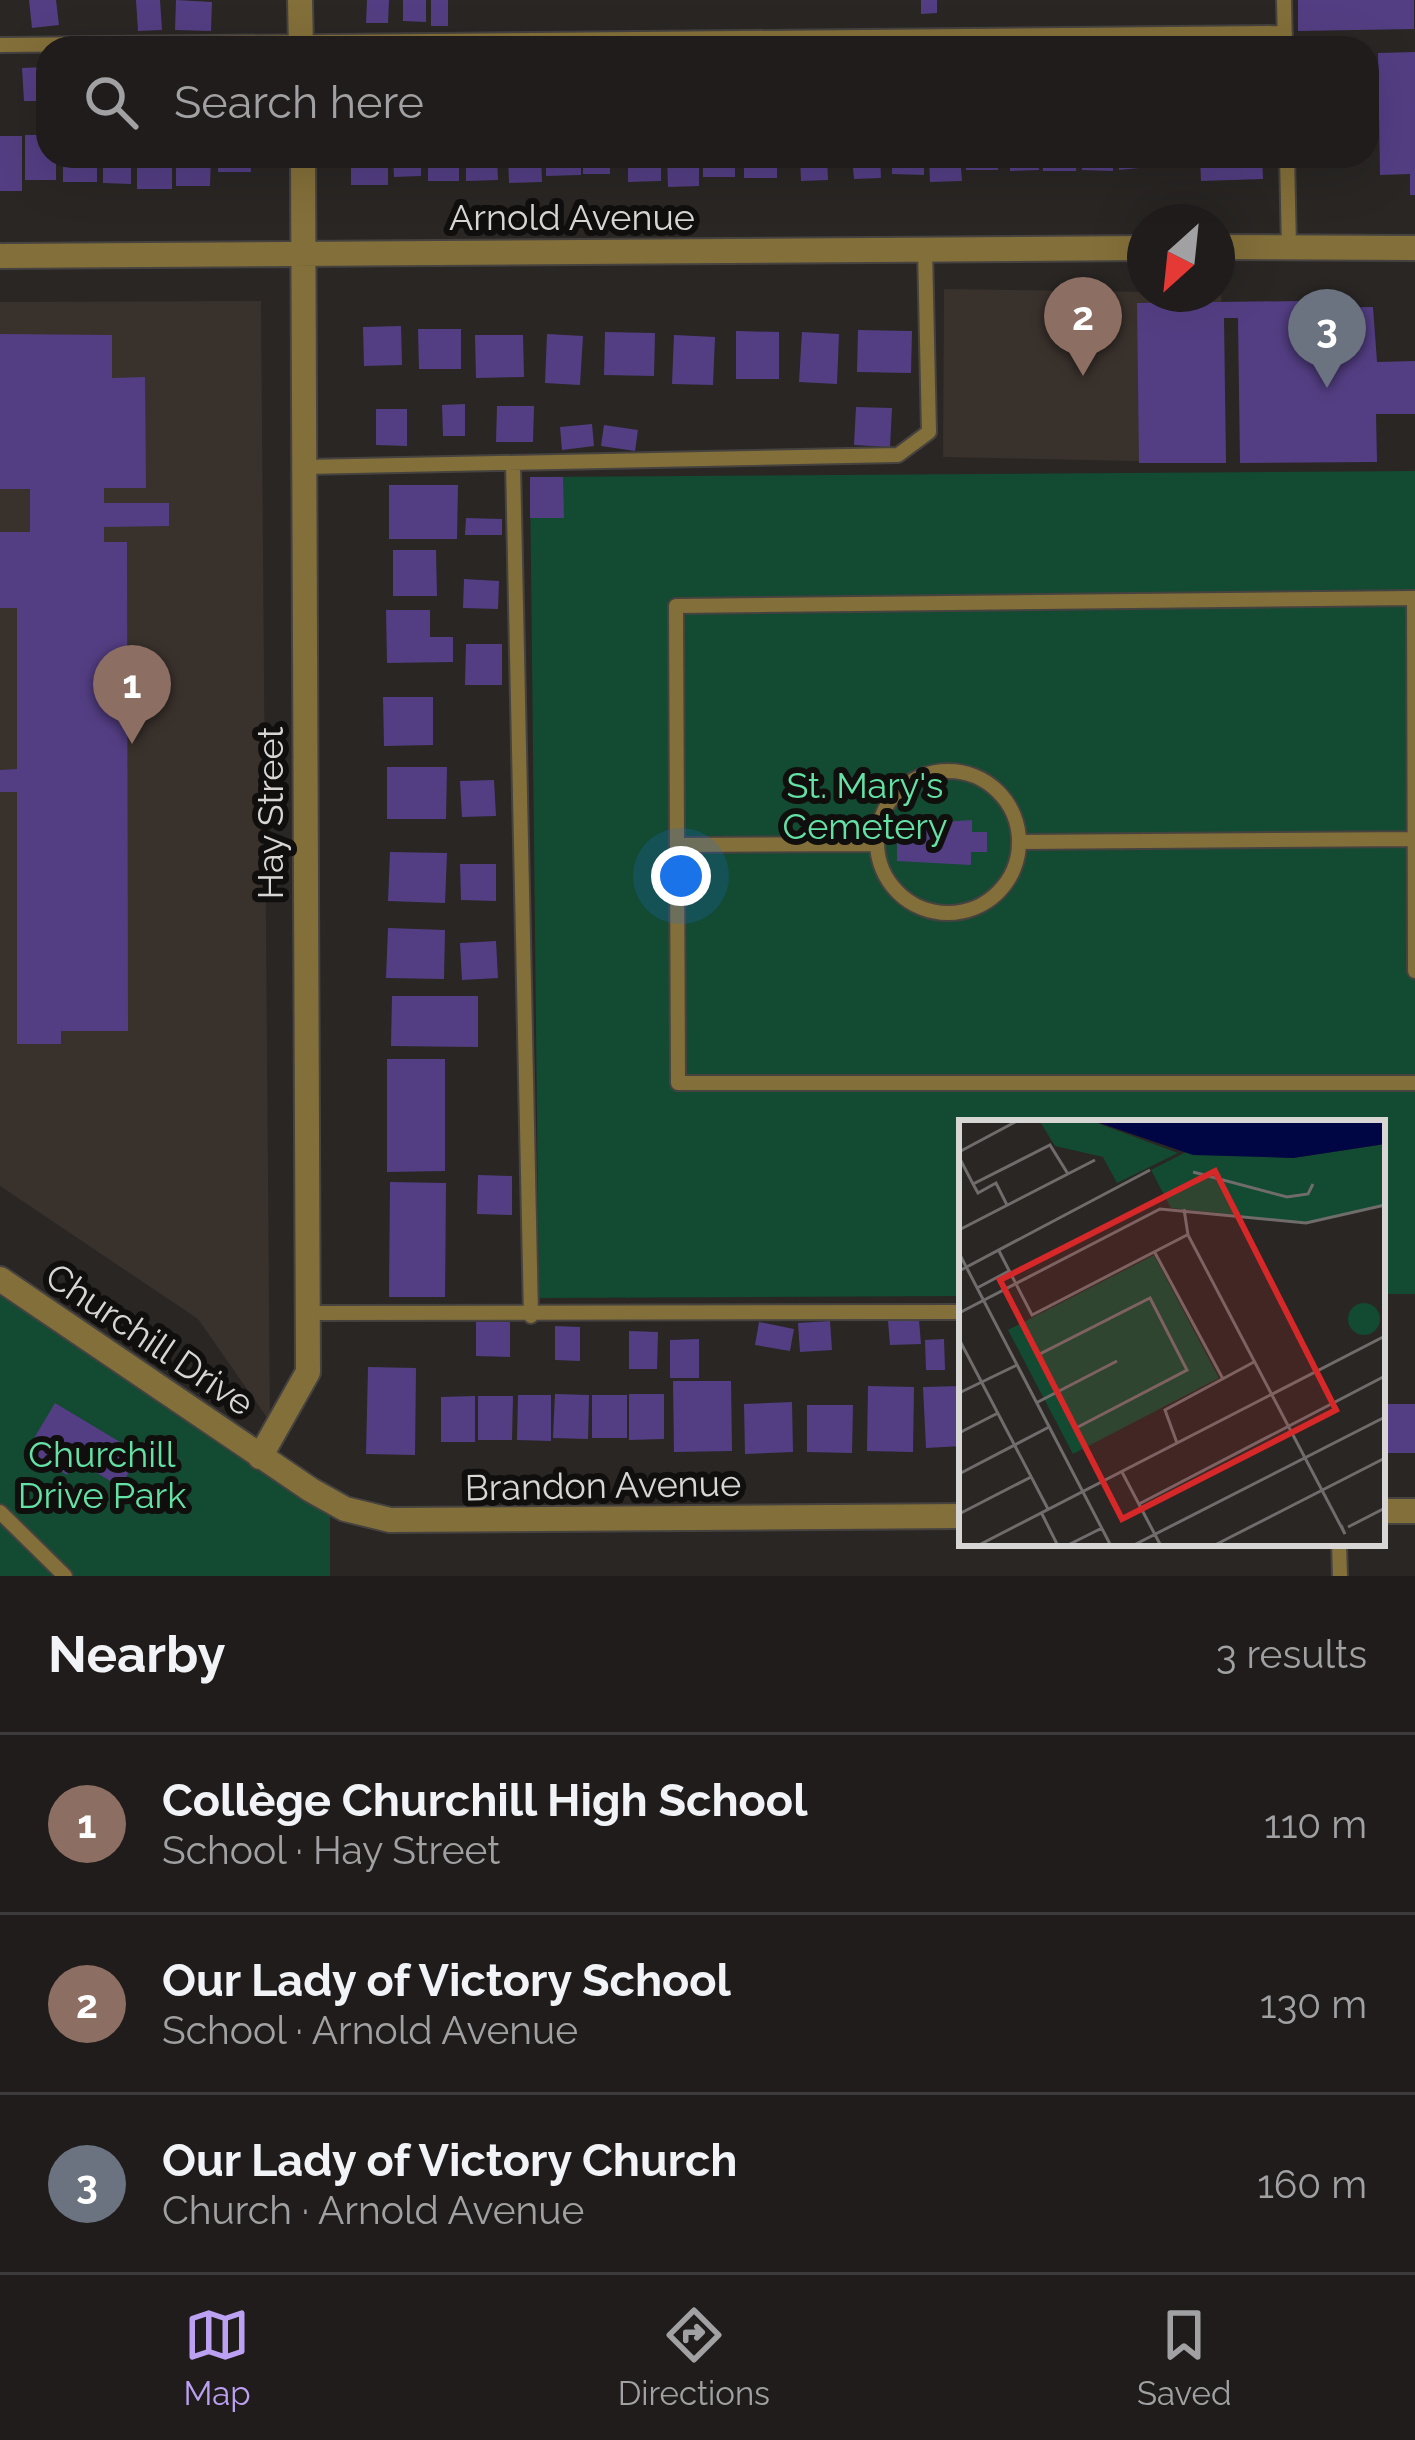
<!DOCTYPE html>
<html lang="en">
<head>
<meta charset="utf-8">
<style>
  body { margin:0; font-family:Raleway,sans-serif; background:#272524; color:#f1f3f6 }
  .compass { position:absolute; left:1127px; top:204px; width:108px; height:108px; border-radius:50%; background:#1f1c1b; box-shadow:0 12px 48px #0002; rotate:207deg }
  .you { position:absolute; left:681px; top:876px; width:42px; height:42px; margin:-30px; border:9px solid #fff; border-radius:50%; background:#1a73e8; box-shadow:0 0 0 18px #1a73e833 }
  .badge { display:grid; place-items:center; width:78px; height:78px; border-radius:50%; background:#bca0f2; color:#fff; font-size:39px; font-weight:700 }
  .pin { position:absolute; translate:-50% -99px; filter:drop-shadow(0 3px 6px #0008) }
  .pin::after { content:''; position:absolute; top:63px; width:42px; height:36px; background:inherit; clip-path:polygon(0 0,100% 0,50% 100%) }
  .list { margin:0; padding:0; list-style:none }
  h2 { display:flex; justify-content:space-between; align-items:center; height:156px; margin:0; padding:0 48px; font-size:51px }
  h2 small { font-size:39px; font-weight:400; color:#a1a1a3 }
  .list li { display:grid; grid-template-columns:78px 1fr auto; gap:36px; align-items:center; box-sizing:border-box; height:180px; padding:0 48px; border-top:3px solid #3c3a3a }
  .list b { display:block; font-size:45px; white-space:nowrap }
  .list p { margin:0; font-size:39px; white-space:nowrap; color:#a1a1a3 }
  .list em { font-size:39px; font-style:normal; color:#a1a1a3 }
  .icon { flex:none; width:66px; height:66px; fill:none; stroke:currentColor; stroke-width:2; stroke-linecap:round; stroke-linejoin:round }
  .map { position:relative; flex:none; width:1415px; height:1576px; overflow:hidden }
  .search { position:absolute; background:#1f1c1b; box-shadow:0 12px 48px #0002; left:36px; right:36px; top:36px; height:132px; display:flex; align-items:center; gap:30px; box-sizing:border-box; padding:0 42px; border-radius:36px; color:#a1a1a3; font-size:45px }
  .sheet { height:696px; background:#1f1c1b }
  nav { display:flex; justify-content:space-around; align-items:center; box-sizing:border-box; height:168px; border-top:3px solid #3c3a3a; background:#1f1c1b; font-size:33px; color:#a1a1a3 }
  nav a { display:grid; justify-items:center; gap:6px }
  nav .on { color:#bca0f2 }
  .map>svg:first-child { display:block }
</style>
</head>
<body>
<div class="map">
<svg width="1415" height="1576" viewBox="0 0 1415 1576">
  <rect width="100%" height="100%" fill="#292624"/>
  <path fill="#39312c" d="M 944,289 L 1221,293 L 1226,463 L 943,457 Z
    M 261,301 L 270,1422 L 198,1319 L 0,1186 L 0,302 Z"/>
  <path fill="#134a32" d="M 1415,471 L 1415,1294 L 1382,1294 L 1382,1123 L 962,1123 L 962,1296 L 539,1298 L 530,477 Z
    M 0,1279 L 330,1500 L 330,1576 L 0,1576 Z"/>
  <path fill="#533e83" d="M 29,0 L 56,0 L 59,25 L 32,28 Z
    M 136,0 L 160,0 L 162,30 L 138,31 Z
    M 176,0 L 212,2 L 211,31 L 175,30 Z
    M 367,0 L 389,0 L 388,23 L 366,23 Z
    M 403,0 L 426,0 L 426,22 L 403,21 Z
    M 431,0 L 448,0 L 448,26 L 431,26 Z
    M 921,0 L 937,0 L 937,13 L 921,14 Z
    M 1298,0 L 1414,0 L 1414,29 L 1298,31 Z
    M 1415,52 L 1415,195 L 1410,195 L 1410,174 L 1380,175 L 1378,53 Z
    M 46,67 L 47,101 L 24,101 L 22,68 Z
    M 25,135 L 48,135 L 48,156 L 56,156 L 56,180 L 25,180 Z
    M 0,136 L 22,136 L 22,191 L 0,191 Z
    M 63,156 L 97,156 L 97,182 L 63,182 Z
    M 103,156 L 131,156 L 131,184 L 103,183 Z
    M 137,156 L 172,156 L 172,189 L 137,189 Z
    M 176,156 L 211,156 L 210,186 L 176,186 Z
    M 218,156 L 250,156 L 251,172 L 218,172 Z
    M 351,156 L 388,156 L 388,185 L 351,185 Z
    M 393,156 L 421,156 L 421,176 L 394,177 Z
    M 428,156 L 459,156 L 459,181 L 428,181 Z
    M 466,156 L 497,156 L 498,180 L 466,181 Z
    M 508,156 L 541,156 L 542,182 L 509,183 Z
    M 546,156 L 581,156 L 581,175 L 546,176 Z
    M 583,156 L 610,156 L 610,174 L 583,174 Z
    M 628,156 L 661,156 L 661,181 L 628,182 Z
    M 667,156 L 699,156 L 699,186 L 668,187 Z
    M 703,156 L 735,156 L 735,177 L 703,177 Z
    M 744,156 L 777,156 L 777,178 L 744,178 Z
    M 800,156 L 827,156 L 828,180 L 801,181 Z
    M 852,156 L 880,156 L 881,178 L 854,179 Z
    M 892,156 L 924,156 L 924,175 L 892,174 Z
    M 929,156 L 960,156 L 962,181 L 930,182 Z
    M 966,156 L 998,156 L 998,170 L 966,170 Z
    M 1010,156 L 1038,156 L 1039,170 L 1010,171 Z
    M 1043,156 L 1077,156 L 1076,171 L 1043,171 Z
    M 1082,156 L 1113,156 L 1113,171 L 1082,170 Z
    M 1119,156 L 1191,156 L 1191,163 L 1119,170 Z
    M 1200,156 L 1262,156 L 1263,179 L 1201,181 Z
    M 1301,301 L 1301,308 L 1373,307 L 1377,362 L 1415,361 L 1415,414 L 1376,414 L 1377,462 L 1240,463 L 1238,318 L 1224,318 L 1226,463 L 1139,463 L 1137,303 Z
    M 401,326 L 402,365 L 364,366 L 363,327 Z
    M 418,329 L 461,329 L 461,369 L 419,369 Z
    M 858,330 L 912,331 L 911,373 L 857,372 Z
    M 736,331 L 779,332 L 779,379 L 736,379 Z
    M 605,332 L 655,333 L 654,376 L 604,375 Z
    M 802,332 L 839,334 L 837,384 L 799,382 Z
    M 0,334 L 112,335 L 112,378 L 145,377 L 146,488 L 104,488 L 104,503 L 169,503 L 169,526 L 104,527 L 104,542 L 127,542 L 128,1031 L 61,1031 L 61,1044 L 17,1044 L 17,792 L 0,792 L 0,770 L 17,769 L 17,608 L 0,608 L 0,532 L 30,532 L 30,489 L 0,489 Z
    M 547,334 L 583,336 L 580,385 L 545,383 Z
    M 475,335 L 523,335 L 524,377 L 476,378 Z
    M 674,335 L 715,337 L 713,385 L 672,384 Z
    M 465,404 L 465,436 L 443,436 L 442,405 Z
    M 497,406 L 534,406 L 533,442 L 496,442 Z
    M 856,407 L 892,408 L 890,447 L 854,445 Z
    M 376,409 L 407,409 L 407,446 L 376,445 Z
    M 592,424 L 594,446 L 562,450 L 560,427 Z
    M 604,425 L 638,430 L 635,451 L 601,446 Z
    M 530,477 L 563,477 L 564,518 L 530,518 Z
    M 389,485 L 458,485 L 457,539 L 389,539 Z
    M 466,518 L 502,519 L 502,535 L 465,535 Z
    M 393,550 L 436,550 L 437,596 L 393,596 Z
    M 464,579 L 499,581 L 498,609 L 463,608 Z
    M 386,610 L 430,610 L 430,637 L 453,637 L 453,662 L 387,663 Z
    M 466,644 L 502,644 L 502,685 L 465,685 Z
    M 383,697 L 433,697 L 433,745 L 384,746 Z
    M 387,767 L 447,767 L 446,819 L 387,819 Z
    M 494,780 L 496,816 L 462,817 L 460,781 Z
    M 972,820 L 972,832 L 987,832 L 987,852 L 971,852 L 971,865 L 897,861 L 897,825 Z
    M 390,852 L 447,853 L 445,903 L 388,901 Z
    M 460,864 L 496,864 L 496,901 L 461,900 Z
    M 388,928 L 445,930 L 444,979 L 386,978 Z
    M 496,941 L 498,978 L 462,980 L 460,943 Z
    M 392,996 L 478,996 L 478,1047 L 391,1046 Z
    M 387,1059 L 445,1059 L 445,1171 L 387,1172 Z
    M 478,1175 L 512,1176 L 512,1215 L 477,1214 Z
    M 390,1182 L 446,1183 L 445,1297 L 389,1297 Z
    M 919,1320 L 921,1344 L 890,1345 L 888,1321 Z
    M 830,1321 L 832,1350 L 800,1352 L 798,1323 Z
    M 476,1322 L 510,1322 L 510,1357 L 476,1356 Z
    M 759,1322 L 794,1329 L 790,1351 L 755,1345 Z
    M 555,1326 L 580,1327 L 580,1361 L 555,1360 Z
    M 629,1331 L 658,1332 L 657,1369 L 629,1369 Z
    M 699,1339 L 699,1378 L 670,1378 L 670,1340 Z
    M 944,1339 L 945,1370 L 926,1370 L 925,1340 Z
    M 368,1367 L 416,1368 L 415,1455 L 366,1454 Z
    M 673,1381 L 731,1381 L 732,1451 L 674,1452 Z
    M 868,1386 L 914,1387 L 913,1452 L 867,1451 Z
    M 961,1386 L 962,1446 L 926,1448 L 923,1387 Z
    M 555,1394 L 589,1395 L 588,1439 L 553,1438 Z
    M 629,1394 L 664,1394 L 664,1439 L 629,1440 Z
    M 518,1395 L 551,1395 L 551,1441 L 517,1440 Z
    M 592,1395 L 627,1395 L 627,1438 L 592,1438 Z
    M 475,1396 L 475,1442 L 441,1442 L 441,1397 Z
    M 478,1396 L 513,1396 L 512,1440 L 478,1440 Z
    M 792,1402 L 793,1452 L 745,1454 L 744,1404 Z
    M 55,1403 L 140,1454 L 120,1487 L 76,1460 L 67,1475 L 27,1450 Z
    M 1382,1404 L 1415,1404 L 1415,1453 L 1382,1453 Z
    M 807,1405 L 853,1405 L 852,1453 L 807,1452 Z"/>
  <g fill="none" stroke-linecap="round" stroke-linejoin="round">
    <g stroke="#454240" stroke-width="18">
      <path id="service" d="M 1284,0 L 1285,48
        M 0,45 L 1285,33
        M 1287,156 L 1289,247
        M 513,464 L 531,1316
        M 304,467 L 898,455 L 929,432 L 925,249
        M877 842a71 71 0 1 1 142 0a71 71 0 1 1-142 0Z
        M 1020,842 L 1415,839
        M 678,845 L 875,844
        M 1415,971 L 1414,598 L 676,606 L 678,1083 L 1415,1083
        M 308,1313 L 962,1312
        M 0,1512 L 65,1576
        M 1339,1543 L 1340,1576"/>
    </g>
    <g stroke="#454240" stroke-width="28">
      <path id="minor" d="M 300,0 L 301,48
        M 1217,247 L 1415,248
        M 0,256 L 1145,248
        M 0,1279 L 311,1490 L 345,1509 L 390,1520 L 962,1516
        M 260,1457 L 308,1372 L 303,156
        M 1382,1511 L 1415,1511"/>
    </g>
    <use href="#service" stroke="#836f39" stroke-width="14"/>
    <use href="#minor" stroke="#836f39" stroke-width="24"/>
  </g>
  <g text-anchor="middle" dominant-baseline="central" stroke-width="12" stroke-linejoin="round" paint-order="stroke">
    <g font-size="36" fill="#d8d6d5" stroke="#100f0e">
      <text x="572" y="217">Arnold Avenue</text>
      <text transform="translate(270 813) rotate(-90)">Hay Street</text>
      <text transform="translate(150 1339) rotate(34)">Churchill Drive</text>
      <text transform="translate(603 1485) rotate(-1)">Brandon Avenue</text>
    </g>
    <g font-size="36" fill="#64e2a6" stroke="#100f0e">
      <text x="865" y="785">St. Mary's<tspan x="865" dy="41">Cemetery</tspan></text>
      <text x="102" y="1454">Churchill<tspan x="102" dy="41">Drive Park</tspan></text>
    </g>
  </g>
  <g transform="translate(959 1120)">
    <rect width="426" height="426" fill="#292624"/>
    <path d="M 80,0 L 130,0 L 219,33 L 158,63 L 144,37 L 96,26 ZM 426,24 L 426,85 L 347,103 L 212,88 L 192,50 L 227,32 L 334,38 ZM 195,135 L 260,258 L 114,334 L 49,210 ZM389 199a16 16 0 1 1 32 0a16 16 0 1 1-32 0Z" fill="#134a32"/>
    <path d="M 132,0 L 426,0 L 426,24 L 334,38 L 234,35 Z" fill="#000643"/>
    <path fill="none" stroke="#6f6c6b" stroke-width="3" d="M 0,32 L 58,1M 0,37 L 14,64 L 91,25 L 109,54M 234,52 L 328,77 L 349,74 L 354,64M 14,64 L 19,73 L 37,63 L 48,85M 225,89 L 229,115 L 386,414 L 382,405M 0,110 L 136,40M 39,129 L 73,195 L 228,115M 195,131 L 264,259M 0,133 L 152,426M 0,151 L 191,50M 18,168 L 50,151M 191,178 L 228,250 L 117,308 L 79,235 ZM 0,193 L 201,89 L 347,103 L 426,85M 0,219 L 89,389M 0,273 L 58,245M 77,283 L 158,241M 0,313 L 39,293M 218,323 L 206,290 L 295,242M 163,352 L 202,426M 0,354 L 90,307M 180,384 L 426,256M 82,392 L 99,426M 0,394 L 72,357M 389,407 L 426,388M 18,426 L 426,216M 107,426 L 143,408M 173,426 L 426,297M 254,426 L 426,338"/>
    <path fill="#d62828" fill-opacity="0.15" stroke="#d62828" stroke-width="6" d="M 256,51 L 377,290 L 163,399 L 41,160 Z"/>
    <rect width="426" height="426" fill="none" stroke="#d8d6d5" stroke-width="6"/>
  </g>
</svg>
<svg class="compass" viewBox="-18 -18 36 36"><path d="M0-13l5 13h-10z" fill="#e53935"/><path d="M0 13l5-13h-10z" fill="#a1a1a3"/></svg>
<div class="you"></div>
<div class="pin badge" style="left:132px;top:744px;background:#8d6e63">1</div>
<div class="pin badge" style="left:1083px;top:376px;background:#8d6e63">2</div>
<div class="pin badge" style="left:1327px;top:388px;background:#6b7280">3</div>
<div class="search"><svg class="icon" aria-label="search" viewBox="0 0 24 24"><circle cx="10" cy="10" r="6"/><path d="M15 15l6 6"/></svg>Search here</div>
</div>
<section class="sheet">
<h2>Nearby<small>3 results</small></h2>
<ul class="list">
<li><span class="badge" style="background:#8d6e63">1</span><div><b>Collège Churchill High School</b><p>School · Hay Street</p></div><em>110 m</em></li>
<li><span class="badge" style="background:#8d6e63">2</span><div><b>Our Lady of Victory School</b><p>School · Arnold Avenue</p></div><em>130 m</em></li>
<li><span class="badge" style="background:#6b7280">3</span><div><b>Our Lady of Victory Church</b><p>Church · Arnold Avenue</p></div><em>160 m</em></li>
</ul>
</section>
<nav>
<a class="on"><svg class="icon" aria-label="map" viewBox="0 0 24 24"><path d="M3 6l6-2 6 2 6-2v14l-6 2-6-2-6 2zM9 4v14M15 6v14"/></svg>Map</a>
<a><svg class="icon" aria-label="directions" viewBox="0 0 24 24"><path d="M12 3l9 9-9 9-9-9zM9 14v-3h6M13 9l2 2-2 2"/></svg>Directions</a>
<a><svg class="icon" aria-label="saved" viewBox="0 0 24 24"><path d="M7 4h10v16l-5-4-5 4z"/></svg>Saved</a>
</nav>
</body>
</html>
